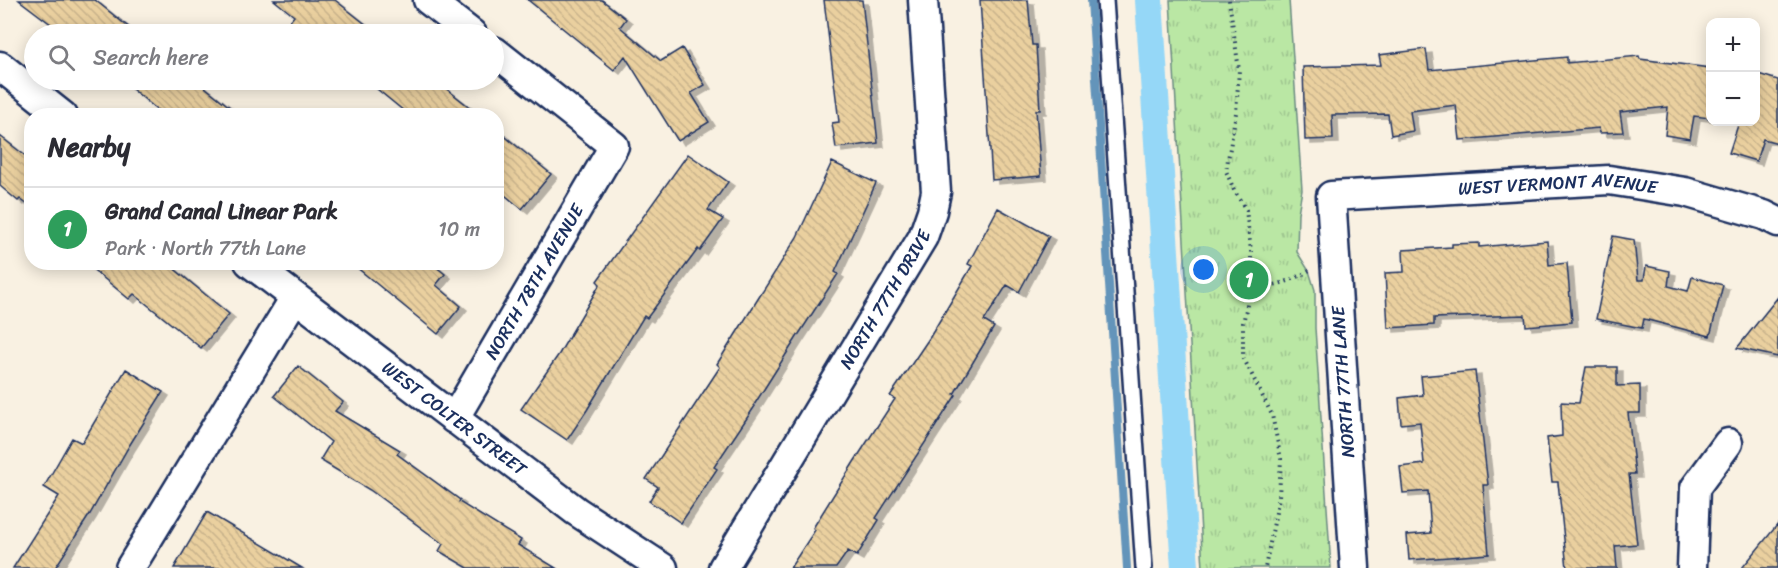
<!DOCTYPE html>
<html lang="en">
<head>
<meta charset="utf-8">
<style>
  body { margin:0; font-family:Sriracha,sans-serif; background:#f2f2f3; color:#2b2b33 }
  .controls { position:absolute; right:18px; top:18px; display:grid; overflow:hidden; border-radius:12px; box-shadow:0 3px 15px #0003 }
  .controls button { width:54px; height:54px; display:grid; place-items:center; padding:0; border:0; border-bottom:2px solid #e1e1e2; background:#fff; color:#2b2b33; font:30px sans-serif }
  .you { position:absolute; left:1204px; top:270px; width:21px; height:21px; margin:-15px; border:4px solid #fff; border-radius:50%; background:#1a73e8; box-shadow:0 0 0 9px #1a73e833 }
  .badge { display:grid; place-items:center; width:39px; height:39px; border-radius:50%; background:#1f6fb2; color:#fff; font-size:20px; font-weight:700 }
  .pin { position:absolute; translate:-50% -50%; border:3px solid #fff; box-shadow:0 2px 6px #0006 }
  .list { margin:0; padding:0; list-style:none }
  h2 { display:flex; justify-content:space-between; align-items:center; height:78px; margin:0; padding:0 24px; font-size:26px }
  h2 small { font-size:20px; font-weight:400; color:#7c7c81 }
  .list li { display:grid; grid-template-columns:39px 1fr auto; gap:18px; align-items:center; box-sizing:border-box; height:84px; padding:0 24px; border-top:2px solid #e1e1e2 }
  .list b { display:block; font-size:22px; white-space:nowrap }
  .list p { margin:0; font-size:20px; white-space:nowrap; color:#7c7c81 }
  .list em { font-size:20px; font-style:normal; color:#7c7c81 }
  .icon { flex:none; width:33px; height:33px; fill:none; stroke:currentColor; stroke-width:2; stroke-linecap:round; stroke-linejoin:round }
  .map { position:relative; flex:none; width:1778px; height:568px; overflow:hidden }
  .search { position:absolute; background:#fff; box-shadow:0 3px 15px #0003; left:24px; top:24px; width:480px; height:66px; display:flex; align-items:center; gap:15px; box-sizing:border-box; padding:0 21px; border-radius:33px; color:#7c7c81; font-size:22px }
  .panel { position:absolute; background:#fff; box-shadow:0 3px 15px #0003; left:24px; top:108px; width:480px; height:162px; border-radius:24px }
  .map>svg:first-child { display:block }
</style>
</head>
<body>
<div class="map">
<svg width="1778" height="568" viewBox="0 0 1778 568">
  <defs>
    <pattern id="park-tufts" width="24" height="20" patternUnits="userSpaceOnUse" patternTransform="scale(1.5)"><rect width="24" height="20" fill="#bae7a4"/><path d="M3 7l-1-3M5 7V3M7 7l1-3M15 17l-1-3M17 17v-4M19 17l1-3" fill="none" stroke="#9fc690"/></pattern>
    <pattern id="building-back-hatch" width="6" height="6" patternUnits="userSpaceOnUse" patternTransform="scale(1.5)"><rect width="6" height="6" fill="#ead09f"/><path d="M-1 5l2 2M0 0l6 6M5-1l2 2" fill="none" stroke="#c8b38b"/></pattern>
    <filter id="shadow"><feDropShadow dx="6" dy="4" stdDeviation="0" flood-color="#0004"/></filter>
  </defs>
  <rect width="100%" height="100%" fill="#f9f1e2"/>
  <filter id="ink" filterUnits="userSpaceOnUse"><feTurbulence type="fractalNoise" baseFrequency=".0167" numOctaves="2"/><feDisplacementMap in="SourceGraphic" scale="12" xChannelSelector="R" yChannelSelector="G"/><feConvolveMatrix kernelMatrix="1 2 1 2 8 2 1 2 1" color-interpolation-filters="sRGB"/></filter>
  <g filter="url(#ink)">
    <path fill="url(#park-tufts)" stroke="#6a8b81" stroke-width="1.5" d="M 1170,0 L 1289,0 L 1302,190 L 1298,213 L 1297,252 L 1309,271 L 1315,290 L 1315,328 L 1331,568 L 1203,568 Z"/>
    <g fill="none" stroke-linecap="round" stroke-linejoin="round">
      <path stroke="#6494ba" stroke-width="8" d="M 1091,0 L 1127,568"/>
      <path stroke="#95d7f7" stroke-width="28" d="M 1149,0 L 1185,568"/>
    </g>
    <path fill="url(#building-back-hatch)" stroke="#1b2f5e" stroke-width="1.5" filter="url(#shadow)" d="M 19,0 L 95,0 L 137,34 L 64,34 Z
      M 274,0 L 335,0 L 378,34 L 280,34 L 294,16 Z
      M 528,0 L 602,0 L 626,19 L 620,27 L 661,61 L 682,48 L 705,85 L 691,93 L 709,122 L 678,141 L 625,56 L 614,70 Z
      M 824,0 L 862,0 L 878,143 L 836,148 L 832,123 L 839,122 Z
      M 980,0 L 1028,0 L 1032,45 L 1036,45 L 1040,110 L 1036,110 L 1041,176 L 992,180 Z
      M 1426,49 L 1429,70 L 1567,57 L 1567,63 L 1639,56 L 1640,59 L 1710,68 L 1710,118 L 1694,116 L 1690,139 L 1665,135 L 1668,107 L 1620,112 L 1623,132 L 1600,133 L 1599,128 L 1460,140 L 1456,105 L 1410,111 L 1413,131 L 1391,135 L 1388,114 L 1332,115 L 1333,139 L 1305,140 L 1303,67 L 1381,65 L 1379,55 Z
      M 1755,73 L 1778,80 L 1778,143 L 1763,139 L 1756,161 L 1729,153 L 1739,122 L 1755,122 Z
      M 121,80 L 196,80 L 241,116 L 165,116 Z
      M 366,80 L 435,80 L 481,116 L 410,116 Z
      M 496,129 L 551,174 L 522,209 L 496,188 Z
      M 0,136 L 32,161 L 32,208 L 20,199 L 18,201 L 0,186 Z
      M 688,154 L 728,182 L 708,210 L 723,219 L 700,251 L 698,249 L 647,318 L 644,316 L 587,410 L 567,440 L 521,409 L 559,354 L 600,284 L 597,281 Z
      M 832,162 L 876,183 L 835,272 L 838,274 L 797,337 L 754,405 L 755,406 L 714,467 L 717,469 L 681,523 L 649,501 L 658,487 L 646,479 L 720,367 L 717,364 L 797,237 Z
      M 998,208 L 1049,236 L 1019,292 L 1007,285 L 984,321 L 994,327 L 954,394 L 956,395 L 876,518 L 879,520 L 857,556 L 848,551 L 836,568 L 790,568 L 815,530 L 813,528 L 854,462 L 895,399 L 890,396 L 930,337 L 972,266 L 968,264 Z
      M 1613,236 L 1634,240 L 1638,280 L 1644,280 L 1646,266 L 1670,271 L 1668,286 L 1688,291 L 1692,277 L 1723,285 L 1710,336 L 1644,319 L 1642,328 L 1596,319 Z
      M 1547,241 L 1549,265 L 1567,263 L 1572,322 L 1526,326 L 1525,315 L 1434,318 L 1434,325 L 1388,328 L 1385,273 L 1404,272 L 1403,250 L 1452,247 L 1452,244 L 1479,243 L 1479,247 Z
      M 84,262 L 166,262 L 229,314 L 201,348 L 134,294 L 129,299 Z
      M 350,262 L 430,262 L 445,274 L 436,285 L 461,306 L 438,334 Z
      M 1778,297 L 1778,357 L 1737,348 Z
      M 298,366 L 343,402 L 335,411 L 400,450 L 397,454 L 460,500 L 459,502 L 521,540 L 518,545 L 556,568 L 468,568 L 439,551 L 443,544 L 370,490 L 320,460 L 331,442 L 274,396 Z
      M 1586,367 L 1617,367 L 1617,386 L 1640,385 L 1640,413 L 1628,413 L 1635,474 L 1629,474 L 1637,544 L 1615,546 L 1617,568 L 1567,568 L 1558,482 L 1552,482 L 1547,438 L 1562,436 L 1561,402 L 1579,403 Z
      M 126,369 L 163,392 L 129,446 L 90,514 L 55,568 L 13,568 L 59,496 L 44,487 L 72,438 L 82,443 Z
      M 1475,371 L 1488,485 L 1483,485 L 1489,554 L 1409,560 L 1407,535 L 1431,533 L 1428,491 L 1403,493 L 1400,467 L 1424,464 L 1420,422 L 1401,424 L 1399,398 L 1423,395 L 1421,376 Z
      M 207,512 L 302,568 L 174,568 Z
      M 1778,524 L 1778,568 L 1742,568 Z"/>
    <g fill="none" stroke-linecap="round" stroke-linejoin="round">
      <g stroke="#1b2f5e" stroke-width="20">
        <path id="lane" d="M 1105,0 L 1144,568"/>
      </g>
      <g stroke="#1b2f5e" stroke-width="33">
        <g id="street">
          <path d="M 428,0 L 472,34"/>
          <path d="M 0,66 L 63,116"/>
          <path id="s1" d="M 249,262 L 576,511 L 663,568"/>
          <path id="s2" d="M 454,419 L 614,146 L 494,51"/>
          <path d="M 130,568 L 294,299"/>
          <path id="s3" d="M 723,568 L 923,237 L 932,211 L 936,192 L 923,0"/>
          <path id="s4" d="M 1355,568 L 1331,196 L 1609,180 L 1685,192 L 1764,215 L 1778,222"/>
          <path d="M 1692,568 L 1695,488 L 1728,443"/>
        </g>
      </g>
      <path stroke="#1b2f5e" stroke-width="4" stroke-dasharray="1.5 4.5" stroke-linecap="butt" d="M 1229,0 L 1239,70 L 1236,113 L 1226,171 L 1234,190 L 1246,210 L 1251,251 L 1251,287 L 1243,323 L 1243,357 L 1272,415 L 1281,459 L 1279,497 L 1265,568
        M 1251,287 C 1273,287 1291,282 1310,270"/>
      <use href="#lane" stroke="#fff" stroke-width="15"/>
      <use href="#street" stroke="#fff" stroke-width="28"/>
    </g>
  </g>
  <g text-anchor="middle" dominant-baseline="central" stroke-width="6" stroke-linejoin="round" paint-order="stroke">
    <g font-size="18" fill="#1b2f5e" stroke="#fff">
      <text stroke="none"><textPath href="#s4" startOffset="600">WEST VERMONT AVENUE</textPath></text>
      <text stroke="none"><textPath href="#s2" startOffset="159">NORTH 78TH AVENUE</textPath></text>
      <text stroke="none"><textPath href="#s3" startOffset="314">NORTH 77TH DRIVE</textPath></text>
      <text transform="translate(1343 382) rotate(-94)">NORTH 77TH LANE</text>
      <text stroke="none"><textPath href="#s1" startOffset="258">WEST COLTER STREET</textPath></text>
    </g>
  </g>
</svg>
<div class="controls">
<button>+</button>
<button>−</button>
</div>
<div class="you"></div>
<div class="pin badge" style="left:1249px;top:280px;background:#2e9e5b">1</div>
<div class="search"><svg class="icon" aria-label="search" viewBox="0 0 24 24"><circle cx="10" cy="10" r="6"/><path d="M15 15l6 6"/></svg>Search here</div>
<section class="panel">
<h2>Nearby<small></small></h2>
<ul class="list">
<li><span class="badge" style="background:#2e9e5b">1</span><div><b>Grand Canal Linear Park</b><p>Park · North 77th Lane</p></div><em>10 m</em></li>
</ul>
</section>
</div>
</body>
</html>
